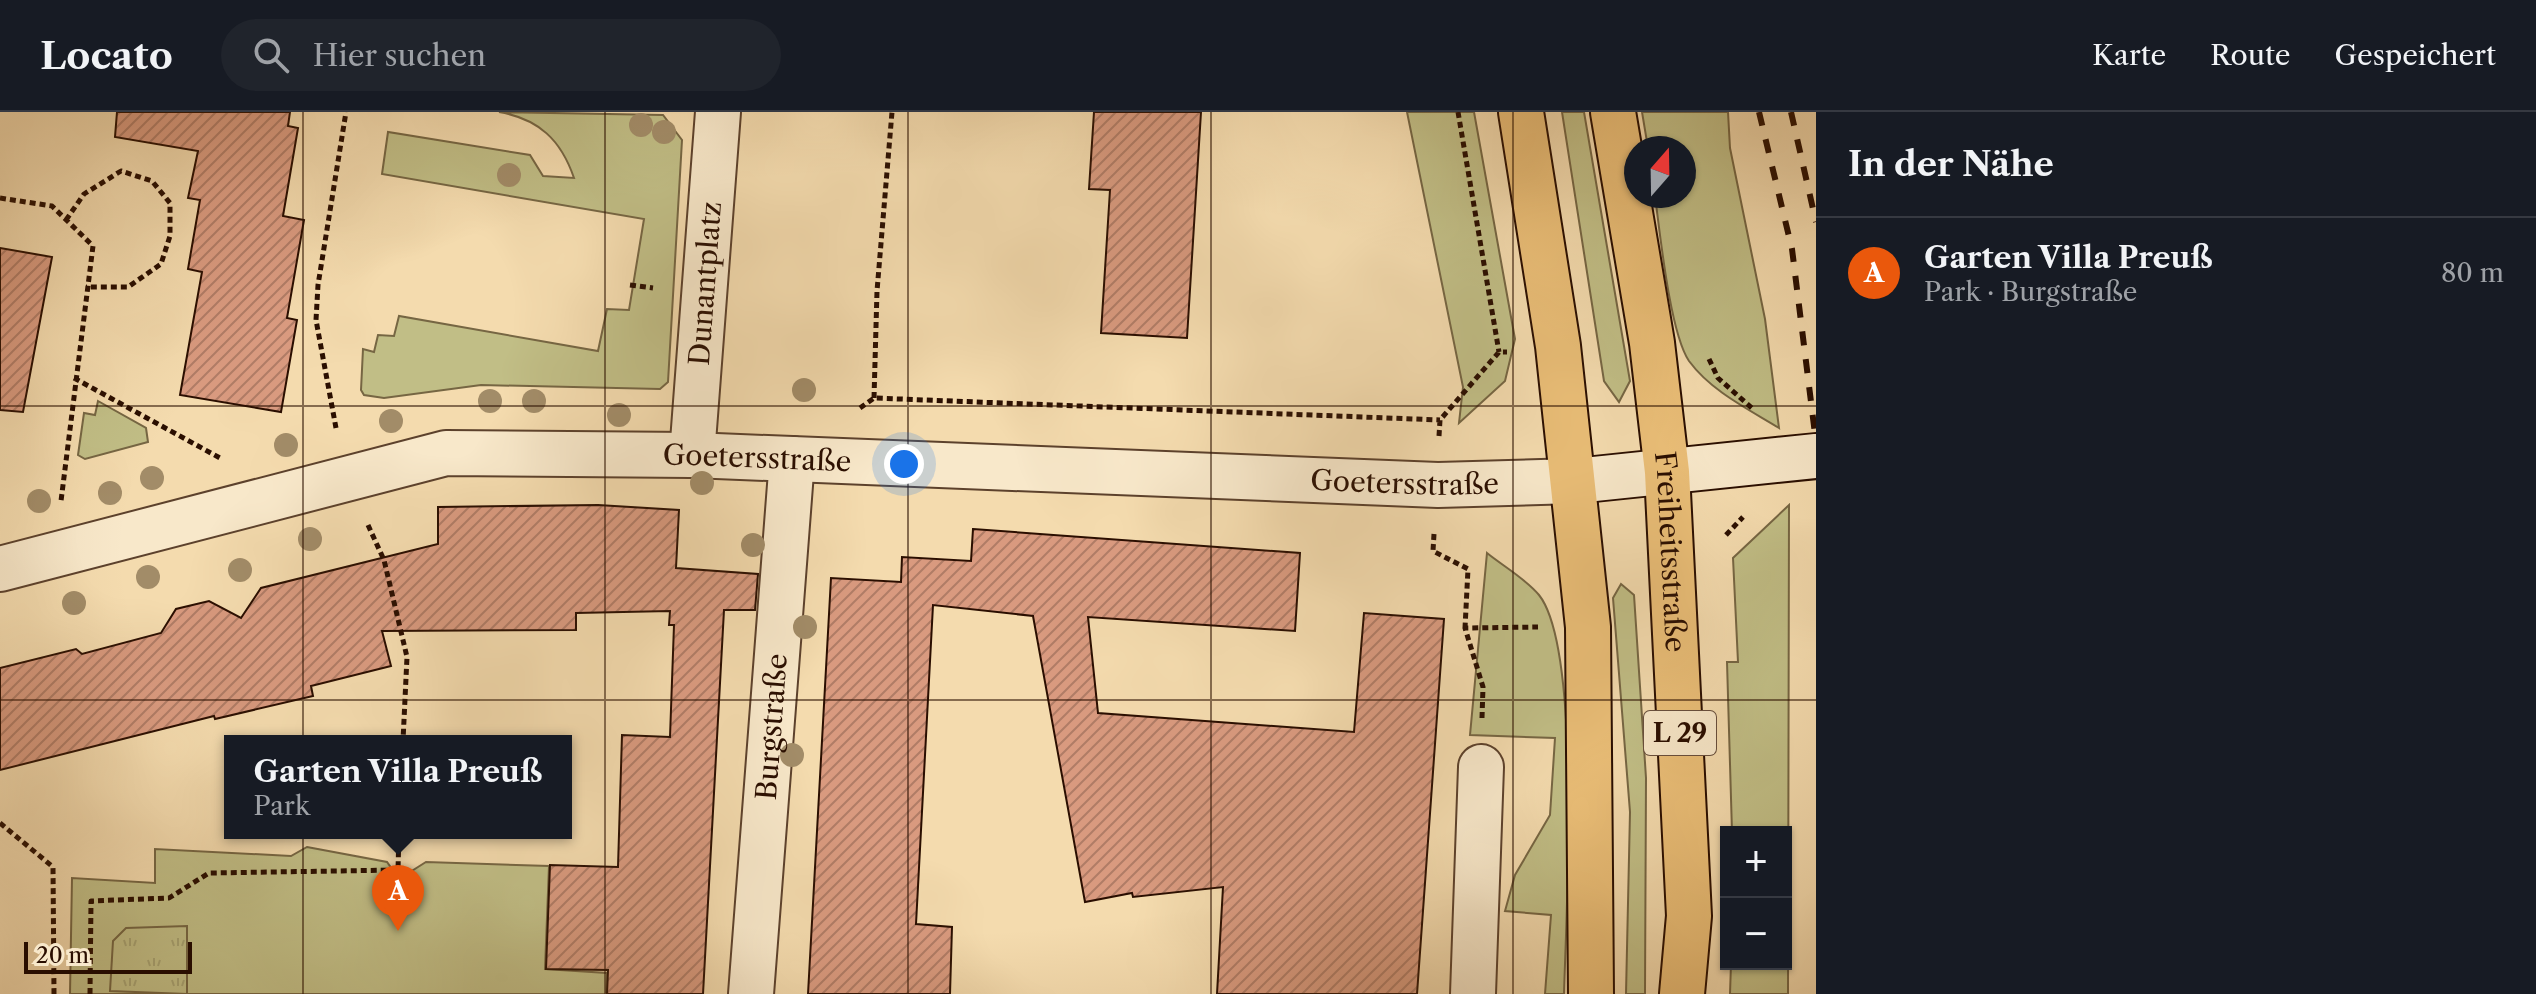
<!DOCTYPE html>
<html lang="de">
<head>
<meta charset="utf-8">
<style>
  body { margin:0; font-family:"Libre Caslon Text",serif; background:#20242c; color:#f1f3f6 }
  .controls { position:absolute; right:24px; bottom:24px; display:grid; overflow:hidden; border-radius:0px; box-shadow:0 2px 6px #0004 }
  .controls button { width:72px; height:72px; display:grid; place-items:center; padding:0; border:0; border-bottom:2px solid #363941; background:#171b24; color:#f1f3f6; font:40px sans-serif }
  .compass { position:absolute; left:1624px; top:24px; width:72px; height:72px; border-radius:50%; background:#171b24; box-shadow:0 2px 6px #0004; rotate:20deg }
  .scale { position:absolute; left:24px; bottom:20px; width:168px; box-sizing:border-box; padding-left:8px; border:4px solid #2a0e00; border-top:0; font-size:22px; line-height:28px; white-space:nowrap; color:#2a0e00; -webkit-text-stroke:6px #f8e8ca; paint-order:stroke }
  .you { position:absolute; left:904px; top:352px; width:28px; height:28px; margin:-20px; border:6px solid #fff; border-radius:50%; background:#1a73e8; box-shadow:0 0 0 12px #1a73e833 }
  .badge { display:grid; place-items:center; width:52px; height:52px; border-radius:50%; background:#ea580c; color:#fff; font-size:26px; font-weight:700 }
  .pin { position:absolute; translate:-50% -66px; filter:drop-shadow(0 2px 4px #0008) }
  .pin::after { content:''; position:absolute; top:42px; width:28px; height:24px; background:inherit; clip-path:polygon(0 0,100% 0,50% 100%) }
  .popup { position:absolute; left:224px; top:623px; width:348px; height:104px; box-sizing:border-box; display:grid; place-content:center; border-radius:0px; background:#171b24; filter:drop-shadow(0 2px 6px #0005); font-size:26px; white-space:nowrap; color:#9ea1a6 }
  .popup b { font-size:30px; color:#f1f3f6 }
  .popup::after { content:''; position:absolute; left:50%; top:100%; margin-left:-16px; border:16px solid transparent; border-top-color:#171b24 }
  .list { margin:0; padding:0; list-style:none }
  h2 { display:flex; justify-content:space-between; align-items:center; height:104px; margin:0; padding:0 32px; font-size:34px }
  h2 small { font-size:26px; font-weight:400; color:#9ea1a6 }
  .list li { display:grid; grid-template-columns:52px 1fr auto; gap:24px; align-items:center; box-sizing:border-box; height:112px; padding:0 32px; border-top:2px solid #363941 }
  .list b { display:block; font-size:30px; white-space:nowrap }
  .list p { margin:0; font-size:26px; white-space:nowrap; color:#9ea1a6 }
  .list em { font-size:26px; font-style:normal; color:#9ea1a6 }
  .icon { flex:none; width:44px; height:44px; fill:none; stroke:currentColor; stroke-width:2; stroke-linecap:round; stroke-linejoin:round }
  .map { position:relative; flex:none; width:1816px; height:882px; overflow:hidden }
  header { display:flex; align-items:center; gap:48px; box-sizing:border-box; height:112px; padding:0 40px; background:#171b24; border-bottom:2px solid #363941 }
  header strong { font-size:38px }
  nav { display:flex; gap:44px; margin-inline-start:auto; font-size:28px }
  .search { width:560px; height:72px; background:#20242c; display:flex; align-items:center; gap:20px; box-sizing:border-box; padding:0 28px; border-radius:44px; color:#9ea1a6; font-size:30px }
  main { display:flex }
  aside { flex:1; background:#171b24 }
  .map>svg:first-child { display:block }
</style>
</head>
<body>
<header>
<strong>Locato</strong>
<div class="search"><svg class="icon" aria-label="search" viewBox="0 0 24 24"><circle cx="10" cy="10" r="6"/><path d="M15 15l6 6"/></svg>Hier suchen</div>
<nav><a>Karte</a><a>Route</a><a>Gespeichert</a></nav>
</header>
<main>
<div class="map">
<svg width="1816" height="882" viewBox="0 0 1816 882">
  <defs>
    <pattern id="park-tufts" width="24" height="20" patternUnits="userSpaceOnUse" patternTransform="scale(2)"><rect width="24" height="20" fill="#c1be86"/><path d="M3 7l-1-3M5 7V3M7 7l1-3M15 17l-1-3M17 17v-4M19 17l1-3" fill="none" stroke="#a6a272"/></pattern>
    <pattern id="building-hatch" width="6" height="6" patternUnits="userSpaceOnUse" patternTransform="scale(2)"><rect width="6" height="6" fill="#d99a7f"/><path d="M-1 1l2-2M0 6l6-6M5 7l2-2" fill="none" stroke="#b07c66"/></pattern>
  </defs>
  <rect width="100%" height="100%" fill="#f4dbae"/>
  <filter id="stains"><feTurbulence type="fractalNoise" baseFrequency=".0025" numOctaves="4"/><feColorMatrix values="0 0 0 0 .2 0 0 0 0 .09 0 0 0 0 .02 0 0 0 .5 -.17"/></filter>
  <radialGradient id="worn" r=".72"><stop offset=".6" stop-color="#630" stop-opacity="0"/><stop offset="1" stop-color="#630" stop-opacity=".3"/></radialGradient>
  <path fill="#c1be86" stroke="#766643" stroke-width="2" d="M 499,0 L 663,3 L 682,28 L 668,270 L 660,277 L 481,273 L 384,286 L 364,283 L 361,278 L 363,237 L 374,240 L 378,223 L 394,224 L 399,204 L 598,239 L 607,197 L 629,198 L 644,107 L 382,62 L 388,20 L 530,43 L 543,64 L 574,66 C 561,28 539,7 499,0 Z
    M 1407,0 L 1474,0 L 1515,227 L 1505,269 L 1459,311 L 1463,275 Z
    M 1562,0 L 1584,0 L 1630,269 L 1619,290 L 1604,269 Z
    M 1642,0 L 1728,0 L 1730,36 L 1765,207 L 1779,316 C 1748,297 1711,279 1689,249 C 1670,221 1660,121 1655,84 L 1684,84 L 1684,36 L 1648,36 Z
    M 98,289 L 146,316 L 148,330 L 85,347 L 78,343 L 84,301 L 95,303 Z
    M 1789,393 L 1788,882 L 1730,882 L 1731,852 L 1786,852 L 1786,720 L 1732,720 L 1727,550 L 1738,550 L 1733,446 Z
    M 1487,441 C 1503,454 1526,467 1539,483 C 1582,537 1566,805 1564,882 L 1545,882 L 1551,803 L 1505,799 L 1515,763 L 1550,703 L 1555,626 L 1470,623 Z
    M 1621,472 L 1634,483 L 1646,666 L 1645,882 L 1626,882 L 1630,700 L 1613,486 Z
    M 307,735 L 387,750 L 399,767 L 426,750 L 549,754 L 545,857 L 607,861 L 606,882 L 70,882 L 72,766 L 155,771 L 155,737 L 291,744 Z"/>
  <path fill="url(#park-tufts)" stroke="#766643" stroke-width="2" d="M 187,814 L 187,882 L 110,879 L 113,829 L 126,816 Z"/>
  <path fill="url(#building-hatch)" stroke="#2a0e00" stroke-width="2" d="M 117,0 L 290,0 L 288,14 L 298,16 L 283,104 L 304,108 L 287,206 L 297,208 L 281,300 L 180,283 L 202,160 L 188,157 L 200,88 L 188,86 L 198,39 L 115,25 Z
    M 1094,0 L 1201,0 L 1187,226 L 1101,221 L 1110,78 L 1089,77 Z
    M 0,136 L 52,145 L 23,300 L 0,298 Z
    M 598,393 L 679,398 L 676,456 L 758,462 L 755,498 L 724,498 L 703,882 L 607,882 L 608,858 L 546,857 L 550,753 L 618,755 L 622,623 L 670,625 L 674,513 L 669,513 L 670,499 L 576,501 L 576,518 L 382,519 L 391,554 L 311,574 L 313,584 L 215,607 L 214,604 L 0,658 L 0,556 L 76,537 L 82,542 L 161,521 L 176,497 L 209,489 L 241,506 L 261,476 L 438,432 L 438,395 Z
    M 973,417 L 1300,441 L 1295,519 L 1088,505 L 1098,601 L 1354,620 L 1364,501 L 1444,507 L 1417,882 L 1217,882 L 1223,775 L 1133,785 L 1132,781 L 1085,790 L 1033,504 L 933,493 L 916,812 L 952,815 L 950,882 L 808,882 L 831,466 L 901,470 L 902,445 L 971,449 Z"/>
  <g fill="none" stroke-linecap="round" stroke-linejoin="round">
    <g stroke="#5c412c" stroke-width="48">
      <g id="street">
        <path id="s1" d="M 692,343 L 718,0"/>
        <path id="s2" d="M 0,457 L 446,341 L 692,343 L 1438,373 L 1575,369"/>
        <path id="s3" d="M 751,882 L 792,347"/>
        <path d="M 1473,882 L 1481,655"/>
      </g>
    </g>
    <g stroke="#2a0e00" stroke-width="48">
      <path id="secondary" d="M 1575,369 L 1816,344"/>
    </g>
    <g stroke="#2a0e00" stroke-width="48">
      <g id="primary">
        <path d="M 1521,0 L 1558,234 L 1588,515 L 1591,882"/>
        <path id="s4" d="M 1613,0 L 1652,231 L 1667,360 L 1689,804 L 1682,882"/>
      </g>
    </g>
    <path stroke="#2a0e00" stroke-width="5" stroke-dasharray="6 4" stroke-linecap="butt" d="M 1458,0 L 1499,240
      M 0,86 L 52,94 L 93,134 L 61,389
      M 66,108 L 84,82 L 121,59 L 152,69 L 170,91 L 170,124 L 161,152 L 128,175 L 86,175
      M 630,173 L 653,176
      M 1709,247 L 1718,266 L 1754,298
      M 74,266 L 220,346
      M 874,286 L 877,179 L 892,0
      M 860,296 L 874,286 L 1440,308
      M 336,316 L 316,208 L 318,173 L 346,0
      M 1439,324 L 1440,308 L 1499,240 L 1507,240
      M 368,413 L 384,448 L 407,545 L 403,629
      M 1434,422 L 1433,439 L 1468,457 L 1465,516
      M 1726,423 L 1743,405
      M 1482,606 L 1483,575 L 1465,516 L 1538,515
      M 0,711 L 53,755 L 54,882
      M 90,882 L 91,789 L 169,786 L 209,761 L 398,758 L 399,721"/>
    <use href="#street" stroke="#f8e8ca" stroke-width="44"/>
    <use href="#secondary" stroke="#f8e8ca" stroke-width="44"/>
    <use href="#primary" stroke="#eabe77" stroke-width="44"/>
    <path stroke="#2a0e00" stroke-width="6" stroke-dasharray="14 14" stroke-linecap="butt" d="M 1759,0 L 1792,137 L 1816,330
      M 1791,0 L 1816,110"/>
  </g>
  <g fill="#a28c68">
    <circle cx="641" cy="13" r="12"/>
    <circle cx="664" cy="20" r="12"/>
    <circle cx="509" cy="63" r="12"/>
    <circle cx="804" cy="278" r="12"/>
    <circle cx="490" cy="289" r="12"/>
    <circle cx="534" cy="289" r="12"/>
    <circle cx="619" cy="303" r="12"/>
    <circle cx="391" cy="309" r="12"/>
    <circle cx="286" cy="333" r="12"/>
    <circle cx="152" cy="366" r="12"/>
    <circle cx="702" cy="371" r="12"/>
    <circle cx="110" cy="381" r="12"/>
    <circle cx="39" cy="389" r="12"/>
    <circle cx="310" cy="427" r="12"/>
    <circle cx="753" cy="433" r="12"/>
    <circle cx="240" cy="458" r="12"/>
    <circle cx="148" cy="465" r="12"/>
    <circle cx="74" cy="491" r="12"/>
    <circle cx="805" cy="515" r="12"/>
    <circle cx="792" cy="643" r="12"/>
  </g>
  <path fill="none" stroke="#2a0e00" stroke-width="2" stroke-opacity="0.55" d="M 303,0 L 303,882M 605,0 L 605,882M 908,0 L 908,882M 1211,0 L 1211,882M 1513,0 L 1513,882M 0,294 L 1816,294M 0,588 L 1816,588"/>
  <g text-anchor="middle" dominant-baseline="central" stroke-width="8" stroke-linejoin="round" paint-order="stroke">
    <rect fill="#f8e8ca" stroke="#684f3d" stroke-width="2" x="1644" y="599" width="72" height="44" rx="6"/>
    <g font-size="26" font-weight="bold" fill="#2a0e00">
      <text x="1680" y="621">L 29</text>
    </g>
    <g font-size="28" fill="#2a0e00" stroke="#f8e8ca">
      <text stroke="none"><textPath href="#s1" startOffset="172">Dunantplatz</textPath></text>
      <text stroke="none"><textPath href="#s2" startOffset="772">Goetersstraße</textPath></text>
      <text stroke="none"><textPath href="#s2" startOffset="1420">Goetersstraße</textPath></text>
      <text stroke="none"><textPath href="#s4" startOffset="444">Freiheitsstraße</textPath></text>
      <text stroke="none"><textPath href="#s3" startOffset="268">Burgstraße</textPath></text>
    </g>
  </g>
  <rect width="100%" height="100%" filter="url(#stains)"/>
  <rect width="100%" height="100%" fill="url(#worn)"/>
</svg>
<div class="controls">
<button>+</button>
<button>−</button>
</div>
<svg class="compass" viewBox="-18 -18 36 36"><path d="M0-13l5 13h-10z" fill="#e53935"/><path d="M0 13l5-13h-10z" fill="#9ea1a6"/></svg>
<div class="scale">20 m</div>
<div class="you"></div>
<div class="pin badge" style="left:398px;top:819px">A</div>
<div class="popup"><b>Garten Villa Preuß</b>Park</div>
</div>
<aside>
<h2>In der Nähe<small></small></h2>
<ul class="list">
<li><span class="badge">A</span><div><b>Garten Villa Preuß</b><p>Park · Burgstraße</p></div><em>80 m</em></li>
</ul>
</aside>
</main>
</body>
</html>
